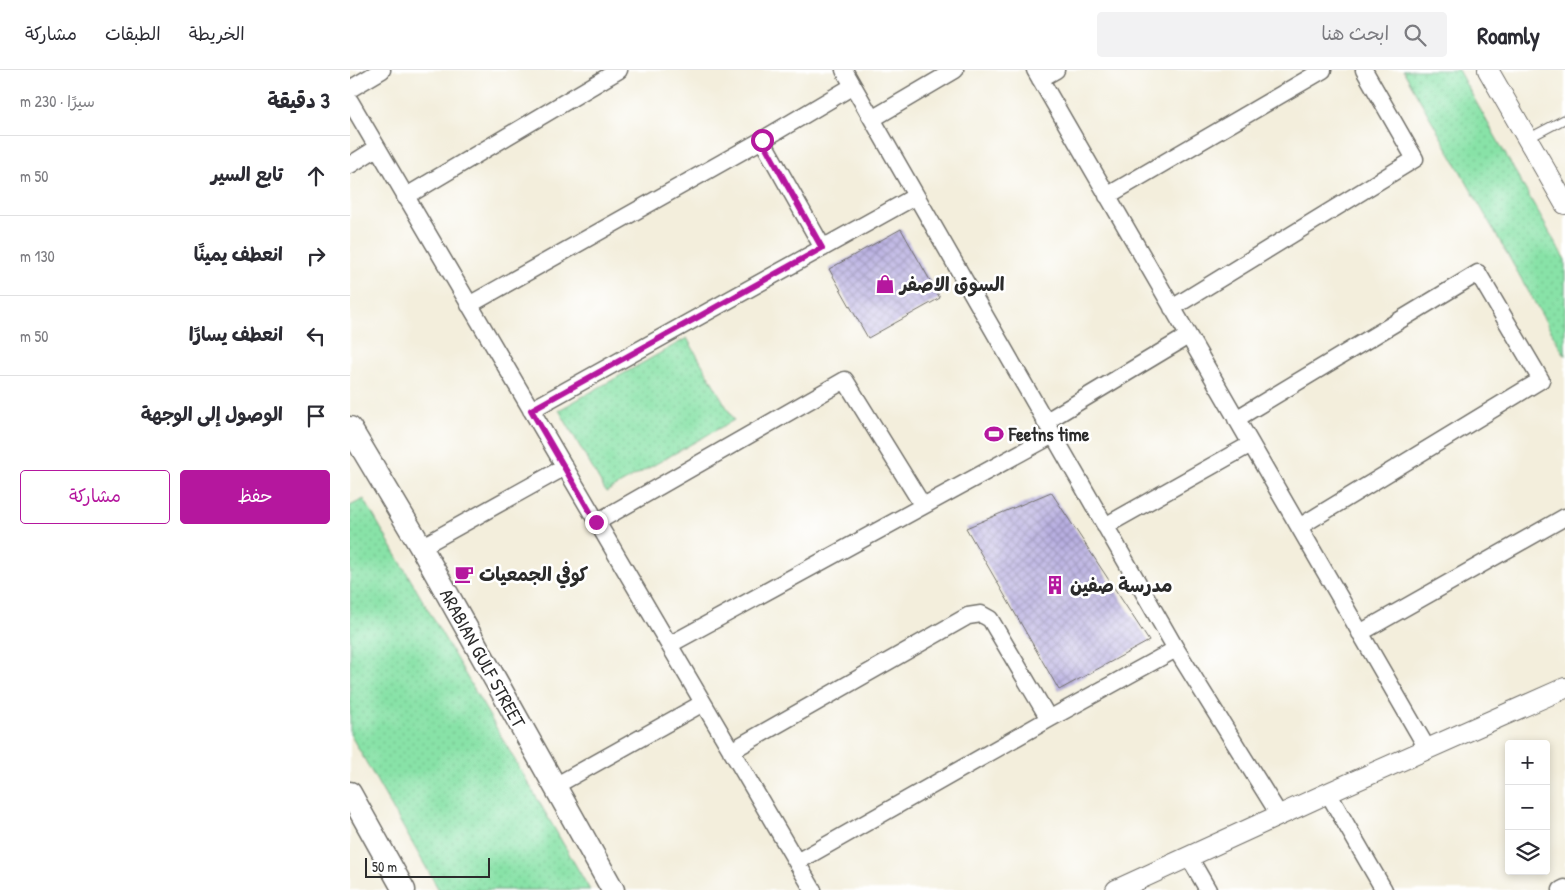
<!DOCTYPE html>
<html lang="ar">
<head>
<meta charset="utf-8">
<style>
  body { margin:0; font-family:"Patrick Hand","Playpen Sans Arabic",sans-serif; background:#f2f2f3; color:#2b2b33; direction:rtl }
  .controls { position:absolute; right:15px; bottom:15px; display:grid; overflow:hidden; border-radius:5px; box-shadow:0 2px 8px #0003 }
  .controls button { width:45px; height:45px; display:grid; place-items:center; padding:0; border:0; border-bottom:1px solid #e1e1e2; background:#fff; color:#2b2b33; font:25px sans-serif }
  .scale { position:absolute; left:15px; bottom:12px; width:125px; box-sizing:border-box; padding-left:5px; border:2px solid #2b2b2b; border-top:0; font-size:14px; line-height:18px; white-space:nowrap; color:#2b2b2b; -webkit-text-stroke:4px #fff; paint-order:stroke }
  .stop { position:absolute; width:15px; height:15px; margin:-11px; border:4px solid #b5179e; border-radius:50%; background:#fff }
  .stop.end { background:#b5179e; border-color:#fff; box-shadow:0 1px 5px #0008 }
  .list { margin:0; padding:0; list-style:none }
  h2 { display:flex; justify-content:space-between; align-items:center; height:65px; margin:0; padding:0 20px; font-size:21px }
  h2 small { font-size:16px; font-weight:400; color:#7c7c81 }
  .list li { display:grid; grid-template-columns:32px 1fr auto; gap:15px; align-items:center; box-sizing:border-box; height:80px; padding:0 20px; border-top:1px solid #e1e1e2 }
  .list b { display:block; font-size:19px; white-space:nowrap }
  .list em { font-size:16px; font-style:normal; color:#7c7c81 }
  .actions { display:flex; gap:10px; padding:15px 20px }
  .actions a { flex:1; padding:11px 0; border:1px solid #b5179e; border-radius:5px; text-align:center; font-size:18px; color:#b5179e }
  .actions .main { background:#b5179e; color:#fff }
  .icon { flex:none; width:28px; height:28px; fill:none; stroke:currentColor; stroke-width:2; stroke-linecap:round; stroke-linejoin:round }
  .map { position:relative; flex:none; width:1215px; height:820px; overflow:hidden; direction:ltr }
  header { display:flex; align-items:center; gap:30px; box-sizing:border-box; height:70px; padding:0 25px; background:#fff; border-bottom:1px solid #e1e1e2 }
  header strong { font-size:24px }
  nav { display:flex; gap:28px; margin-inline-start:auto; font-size:18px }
  .search { width:350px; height:45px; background:#f2f2f3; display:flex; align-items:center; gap:12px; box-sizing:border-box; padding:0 18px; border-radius:5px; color:#7c7c81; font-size:19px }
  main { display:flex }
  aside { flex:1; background:#fff }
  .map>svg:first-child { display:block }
</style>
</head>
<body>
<header>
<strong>Roamly</strong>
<div class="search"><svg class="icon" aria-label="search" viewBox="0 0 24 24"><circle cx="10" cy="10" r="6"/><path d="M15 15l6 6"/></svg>ابحث هنا</div>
<nav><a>الخريطة</a><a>الطبقات</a><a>مشاركة</a></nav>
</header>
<main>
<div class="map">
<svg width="1215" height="820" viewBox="0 0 1215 820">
  <defs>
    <pattern id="green-dots" width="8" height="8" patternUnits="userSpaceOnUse" patternTransform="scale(1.25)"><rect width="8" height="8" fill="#88e2a7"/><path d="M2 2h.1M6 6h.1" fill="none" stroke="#76c290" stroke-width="1.8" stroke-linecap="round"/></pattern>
    <pattern id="building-cross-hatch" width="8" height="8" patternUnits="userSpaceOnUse" patternTransform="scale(1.25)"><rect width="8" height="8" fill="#b8afe1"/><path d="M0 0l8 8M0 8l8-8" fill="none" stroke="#968fb7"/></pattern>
  </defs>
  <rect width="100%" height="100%" fill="#fff"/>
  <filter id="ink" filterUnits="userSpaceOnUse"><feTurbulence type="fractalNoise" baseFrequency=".02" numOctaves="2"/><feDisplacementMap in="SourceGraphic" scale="10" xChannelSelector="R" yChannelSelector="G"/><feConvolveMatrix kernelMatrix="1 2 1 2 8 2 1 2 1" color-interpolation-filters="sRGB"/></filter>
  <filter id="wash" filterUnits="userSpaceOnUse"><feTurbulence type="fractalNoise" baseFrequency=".0096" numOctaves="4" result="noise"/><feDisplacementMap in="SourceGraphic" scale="20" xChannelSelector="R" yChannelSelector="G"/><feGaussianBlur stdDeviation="1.12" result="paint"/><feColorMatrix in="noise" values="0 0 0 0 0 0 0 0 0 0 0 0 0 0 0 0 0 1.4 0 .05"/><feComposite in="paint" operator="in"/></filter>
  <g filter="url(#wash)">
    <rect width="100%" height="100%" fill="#f3eedc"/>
    <path fill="url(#green-dots)" stroke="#5a8669" d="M 1053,0 L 1108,0 L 1215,190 L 1215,286 Z
      M 337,268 L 384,350 L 256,422 L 209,340 Z
      M 14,429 L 240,820 L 89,820 L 0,664 L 0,436 Z"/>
    <g id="blocks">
      <path fill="url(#building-cross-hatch)" d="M 551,159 L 590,228 L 518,268 L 479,199 Z
        M 701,422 L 799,571 L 709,620 L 616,458 Z"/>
    </g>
  </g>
  <g filter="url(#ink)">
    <use href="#blocks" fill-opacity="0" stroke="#716f69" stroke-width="1"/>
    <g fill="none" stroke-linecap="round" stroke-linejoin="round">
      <g stroke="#716f69" stroke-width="10">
        <path id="service" d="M 1179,68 L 1215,49"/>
      </g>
      <g stroke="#716f69" stroke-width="19">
        <path id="minor" d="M 494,0 L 826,579 L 930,746
          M 685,0 L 1078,680
          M 690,9 L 706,0
          M 0,19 L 32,0
          M 0,31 L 463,820
          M 522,49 L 605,0
          M 412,70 L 473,178
          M 0,95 L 27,78
          M 757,126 L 973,0
          M 55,127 L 269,0
          M 119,235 L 412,70 L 503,16
          M 822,238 L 1065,89 L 1014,0
          M 181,340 L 566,126
          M 886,349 L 1128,203 L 1191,310 L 949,457
          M 695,352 L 838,266
          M 247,452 L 495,310 L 573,436
          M 755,456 L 901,374
          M 71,477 L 215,397
          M 1010,563 L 1215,447
          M 319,575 L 703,365
          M 381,681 L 618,546 L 631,544 L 640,549 L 699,649
          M 205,716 L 353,633
          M 978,723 L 1034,820
          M 839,787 L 858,820
          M 447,792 L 699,649 L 826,579
          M 1211,820 L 1215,818"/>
      </g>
      <g stroke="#716f69" stroke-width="22">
        <path id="tertiary" d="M 1138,0 L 1215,134
          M 766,820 L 978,723 L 1215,618"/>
      </g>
      <g stroke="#716f69" stroke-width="25">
        <path id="secondary" d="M 0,358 L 71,477 L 263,820
          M 0,723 L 54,820"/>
      </g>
      <use href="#service" stroke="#fff" stroke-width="8"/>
      <use href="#minor" stroke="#fff" stroke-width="16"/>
      <use href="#tertiary" stroke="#fff" stroke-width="20"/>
      <use href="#secondary" stroke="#fff" stroke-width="22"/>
    </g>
  </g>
  <g fill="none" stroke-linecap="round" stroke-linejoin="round" filter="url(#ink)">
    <path stroke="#b5179e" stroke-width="6" d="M 246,452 L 181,340 L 472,178 L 412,70"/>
  </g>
  <defs>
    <g id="shop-bare" transform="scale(1.5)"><path d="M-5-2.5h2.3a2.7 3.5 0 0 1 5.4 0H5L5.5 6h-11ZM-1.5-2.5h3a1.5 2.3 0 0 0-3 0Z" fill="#b5179e" stroke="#fff" stroke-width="2.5" paint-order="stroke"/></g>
    <g id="stadium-bare" transform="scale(1.5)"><path d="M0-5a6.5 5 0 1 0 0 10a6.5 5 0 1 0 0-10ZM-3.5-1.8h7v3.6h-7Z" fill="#b5179e" stroke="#fff" stroke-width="2.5" paint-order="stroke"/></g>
    <g id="cafe-bare" transform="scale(1.5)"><path d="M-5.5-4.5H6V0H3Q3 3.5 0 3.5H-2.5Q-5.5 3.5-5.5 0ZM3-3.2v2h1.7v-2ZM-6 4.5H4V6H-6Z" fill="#b5179e" stroke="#fff" stroke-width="2.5" paint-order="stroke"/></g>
    <g id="building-bare" transform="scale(1.5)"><path d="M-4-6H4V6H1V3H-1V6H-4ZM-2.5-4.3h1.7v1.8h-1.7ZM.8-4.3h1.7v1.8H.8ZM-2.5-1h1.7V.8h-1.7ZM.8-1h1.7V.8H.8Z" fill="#b5179e" stroke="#fff" stroke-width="2.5" paint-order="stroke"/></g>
  </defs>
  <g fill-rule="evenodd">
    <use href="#shop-bare" x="535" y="214"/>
    <use href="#stadium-bare" x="644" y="364"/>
    <use href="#cafe-bare" x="114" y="504"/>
    <use href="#building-bare" x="705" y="515"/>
  </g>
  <g text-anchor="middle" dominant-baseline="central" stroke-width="5" stroke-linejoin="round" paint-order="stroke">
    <g font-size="19" font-weight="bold" fill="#2b2b2b" stroke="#fff" text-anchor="start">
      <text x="550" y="214">السوق الاصفر</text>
      <text x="659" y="364">Feetns time</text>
      <text x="129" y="504">كوفي الجمعيات</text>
      <text x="720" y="515">مدرسة صفين</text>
    </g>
    <g font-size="19" fill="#2b2b2b" stroke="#fff">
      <text transform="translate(133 588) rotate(61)">ARABIAN GULF STREET</text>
    </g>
  </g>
</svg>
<div class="controls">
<button>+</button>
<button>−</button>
<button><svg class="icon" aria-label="layers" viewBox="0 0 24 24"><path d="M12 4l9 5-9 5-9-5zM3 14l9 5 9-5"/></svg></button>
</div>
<div class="scale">50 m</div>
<div class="stop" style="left:412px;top:70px"></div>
<div class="stop end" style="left:246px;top:452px"></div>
</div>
<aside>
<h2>3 دقيقة<small>سيرًا · 230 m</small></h2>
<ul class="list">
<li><svg class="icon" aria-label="ahead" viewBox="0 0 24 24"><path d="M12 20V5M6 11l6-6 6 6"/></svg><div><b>تابع السير</b></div><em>50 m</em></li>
<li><svg class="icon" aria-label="right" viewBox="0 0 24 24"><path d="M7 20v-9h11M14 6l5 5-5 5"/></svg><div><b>انعطف يمينًا</b></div><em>130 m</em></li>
<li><svg class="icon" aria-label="left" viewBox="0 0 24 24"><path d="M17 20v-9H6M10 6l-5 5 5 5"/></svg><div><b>انعطف يسارًا</b></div><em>50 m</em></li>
<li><svg class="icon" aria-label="arrive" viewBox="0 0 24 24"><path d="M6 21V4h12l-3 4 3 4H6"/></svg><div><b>الوصول إلى الوجهة</b></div></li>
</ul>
<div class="actions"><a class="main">حفظ</a><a>مشاركة</a></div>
</aside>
</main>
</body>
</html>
